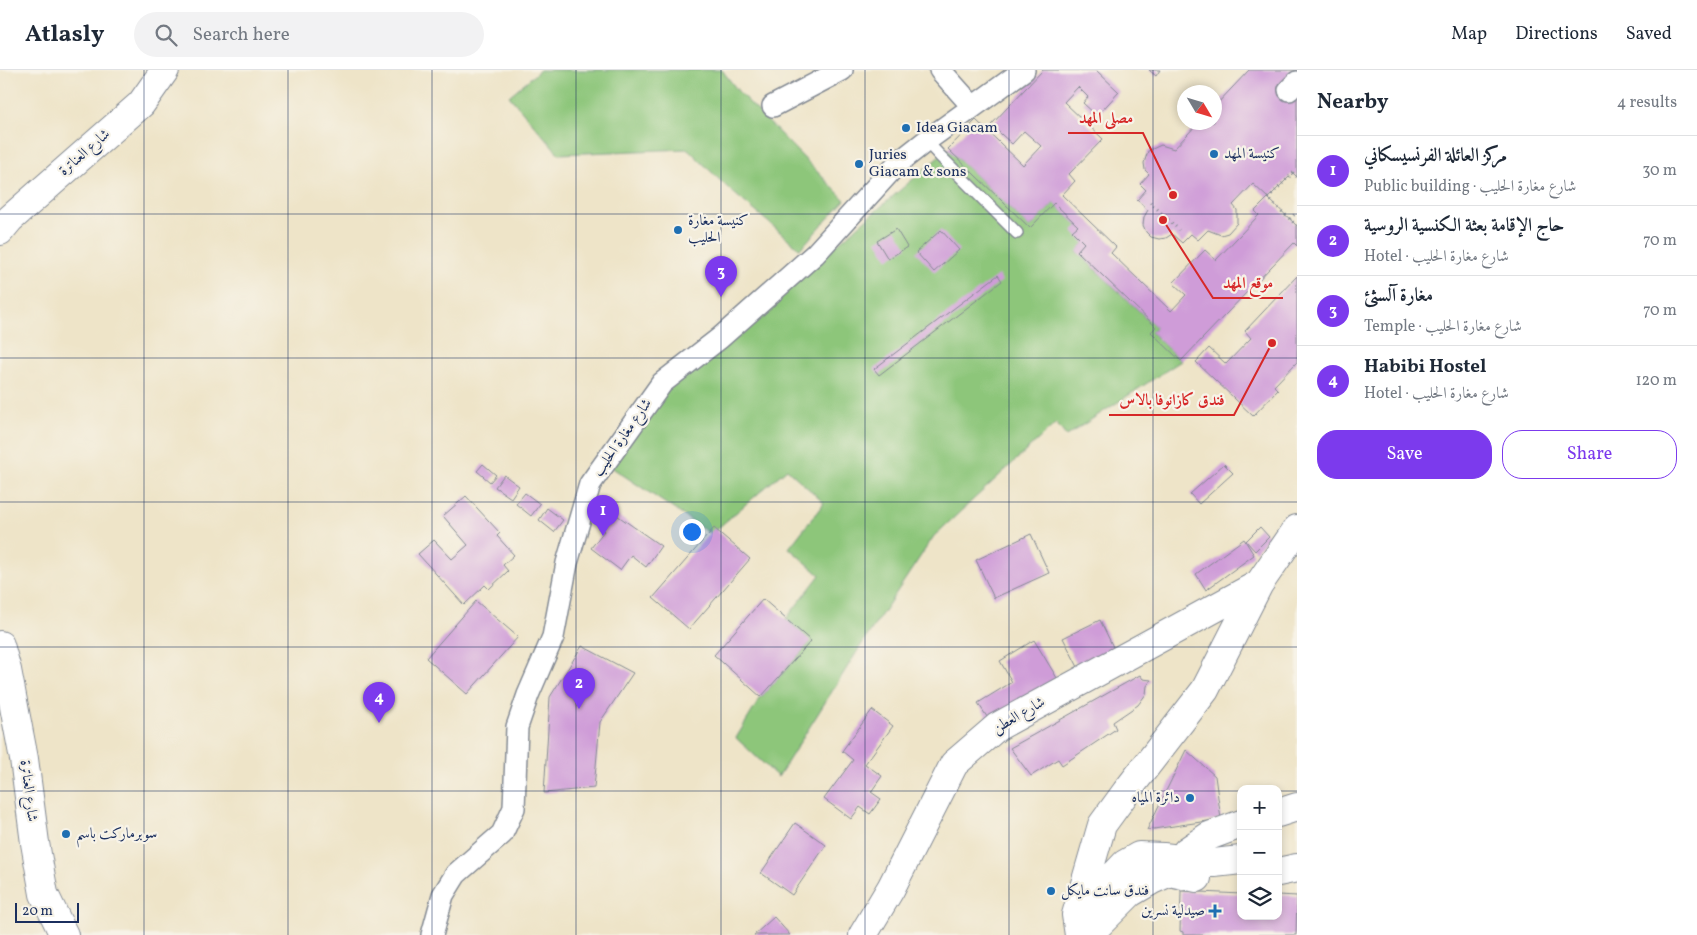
<!DOCTYPE html>
<html lang="en">
<head>
<meta charset="utf-8">
<style>
  body { margin:0; font-family:Vollkorn,Amiri,serif; background:#f2f2f3; color:#1f2937 }
  .controls { position:absolute; right:15px; bottom:15px; display:grid; overflow:hidden; border-radius:10px; box-shadow:0 2px 8px #0003 }
  .controls button { width:45px; height:45px; display:grid; place-items:center; padding:0; border:0; border-bottom:1px solid #e0e1e3; background:#fff; color:#1f2937; font:25px sans-serif }
  .compass { position:absolute; left:1177px; top:15px; width:45px; height:45px; border-radius:50%; background:#fff; box-shadow:0 2px 8px #0003; rotate:128deg }
  .scale { position:absolute; left:15px; bottom:12px; width:64px; box-sizing:border-box; padding-left:5px; border:2px solid #1b2f5e; border-top:0; font-size:14px; line-height:18px; white-space:nowrap; color:#1b2f5e; -webkit-text-stroke:4px #f7f3e8; paint-order:stroke }
  .you { position:absolute; left:691px; top:461px; width:18px; height:18px; margin:-12px; border:4px solid #fff; border-radius:50%; background:#1a73e8; box-shadow:0 0 0 8px #1a73e833 }
  .badge { display:grid; place-items:center; width:32px; height:32px; border-radius:50%; background:#7c3aed; color:#fff; font-size:16px; font-weight:700 }
  .pin { position:absolute; translate:-50% -41px; filter:drop-shadow(0 1px 2px #0008) }
  .pin::after { content:''; position:absolute; top:26px; width:18px; height:15px; background:inherit; clip-path:polygon(0 0,100% 0,50% 100%) }
  .list { margin:0; padding:0; list-style:none }
  h2 { display:flex; justify-content:space-between; align-items:center; height:65px; margin:0; padding:0 20px; font-size:21px }
  h2 small { font-size:16px; font-weight:400; color:#747a83 }
  .list li { display:grid; grid-template-columns:32px 1fr auto; gap:15px; align-items:center; box-sizing:border-box; height:70px; padding:0 20px; border-top:1px solid #e0e1e3 }
  .list b { display:block; font-size:19px; white-space:nowrap }
  .list p { margin:0; font-size:16px; white-space:nowrap; color:#747a83 }
  .list em { font-size:16px; font-style:normal; color:#747a83 }
  .actions { display:flex; gap:10px; padding:15px 20px }
  .actions a { flex:1; padding:11px 0; border:1px solid #7c3aed; border-radius:20px; text-align:center; font-size:18px; color:#7c3aed }
  .actions .main { background:#7c3aed; color:#fff }
  .icon { flex:none; width:28px; height:28px; fill:none; stroke:currentColor; stroke-width:2; stroke-linecap:round; stroke-linejoin:round }
  .map { position:relative; flex:none; width:1297px; height:865px; overflow:hidden }
  header { display:flex; align-items:center; gap:30px; box-sizing:border-box; height:70px; padding:0 25px; background:#fff; border-bottom:1px solid #e0e1e3 }
  header strong { font-size:24px }
  nav { display:flex; gap:28px; margin-inline-start:auto; font-size:18px }
  .search { width:350px; height:45px; background:#f2f2f3; display:flex; align-items:center; gap:12px; box-sizing:border-box; padding:0 18px; border-radius:28px; color:#747a83; font-size:19px }
  main { display:flex }
  aside { flex:1; background:#fff }
  .map>svg:first-child { display:block }
</style>
</head>
<body>
<header>
<strong>Atlasly</strong>
<div class="search"><svg class="icon" aria-label="search" viewBox="0 0 24 24"><circle cx="10" cy="10" r="6"/><path d="M15 15l6 6"/></svg>Search here</div>
<nav><a>Map</a><a>Directions</a><a>Saved</a></nav>
</header>
<main>
<div class="map">
<svg width="1297" height="865" viewBox="0 0 1297 865">
  <rect width="100%" height="100%" fill="#f7f3e8"/>
  <filter id="ink" filterUnits="userSpaceOnUse"><feTurbulence type="fractalNoise" baseFrequency=".02" numOctaves="2"/><feDisplacementMap in="SourceGraphic" scale="10" xChannelSelector="R" yChannelSelector="G"/><feConvolveMatrix kernelMatrix="1 2 1 2 8 2 1 2 1" color-interpolation-filters="sRGB"/></filter>
  <filter id="wash" filterUnits="userSpaceOnUse"><feTurbulence type="fractalNoise" baseFrequency=".0096" numOctaves="4" result="noise"/><feDisplacementMap in="SourceGraphic" scale="20" xChannelSelector="R" yChannelSelector="G"/><feGaussianBlur stdDeviation="1.12" result="paint"/><feColorMatrix in="noise" values="0 0 0 0 0 0 0 0 0 0 0 0 0 0 0 0 0 1.4 0 .05"/><feComposite in="paint" operator="in"/></filter>
  <g filter="url(#wash)">
    <rect width="100%" height="100%" fill="#eee4c8"/>
    <path fill="#8dc67a" stroke="#547a6c" d="M 540,0 L 722,0 L 738,21 L 845,130 L 800,179 L 729,119 L 688,79 L 559,84 L 509,26 Z
      M 948,79 L 1030,158 L 1054,133 L 1078,156 L 1084,173 L 1077,182 L 1156,257 L 1151,262 L 1181,291 L 1066,366 L 1056,353 L 934,466 L 860,577 L 778,707 L 736,668 L 761,627 L 811,572 L 786,549 L 820,505 L 789,478 L 824,433 L 787,399 L 711,464 L 608,395 L 664,323 Z"/>
    <g id="blocks">
      <path fill="#cf9cd8" d="M 1043,0 L 1096,0 L 1119,22 L 1097,46 L 1083,33 L 1088,27 L 1078,17 L 1064,32 L 1103,69 L 1069,104 L 1075,111 L 1062,125 L 1116,177 L 1111,183 L 1171,241 L 1186,225 L 1173,213 L 1205,180 L 1216,190 L 1259,145 L 1255,141 L 1268,128 L 1297,156 L 1297,176 L 1294,173 L 1181,291 L 1151,262 L 1156,257 L 1077,181 L 1084,173 L 1072,161 L 1078,156 L 1054,133 L 1030,158 L 948,79 L 976,50 L 1023,95 L 1041,76 L 1024,61 L 1012,74 L 991,55 Z
        M 1149,0 L 1160,0 L 1156,6 Z
        M 1249,0 L 1297,0 L 1284,15 L 1297,28 L 1297,107 L 1293,103 L 1268,128 L 1253,114 L 1233,135 L 1237,140 L 1237,153 L 1228,163 L 1221,165 L 1208,160 L 1198,170 L 1191,164 L 1182,173 L 1172,164 L 1166,168 L 1159,169 L 1151,167 L 1146,162 L 1143,155 L 1144,147 L 1148,140 L 1137,130 L 1146,120 L 1140,114 L 1149,104 L 1145,100 L 1144,93 L 1148,81 L 1161,75 L 1174,79 L 1199,52 L 1214,52 L 1214,37 Z
        M 896,159 L 907,177 L 888,189 L 877,171 Z
        M 941,160 L 959,180 L 934,202 L 916,182 Z
        M 998,205 L 1002,211 L 879,305 L 874,299 Z
        M 1297,206 L 1297,292 L 1274,316 L 1278,320 L 1253,346 L 1196,292 L 1209,278 L 1226,294 L 1251,268 L 1245,261 Z
        M 483,394 L 496,405 L 490,412 L 477,401 Z
        M 1224,394 L 1233,403 L 1199,434 L 1190,424 Z
        M 504,405 L 519,416 L 511,428 L 495,417 Z
        M 525,423 L 540,434 L 531,446 L 516,434 Z
        M 466,426 L 500,463 L 497,466 L 514,485 L 503,495 L 508,501 L 489,519 L 485,515 L 464,535 L 418,484 L 434,470 L 452,489 L 468,475 L 443,446 Z
        M 547,438 L 563,450 L 554,462 L 539,450 Z
        M 611,441 L 661,476 L 646,497 L 631,485 L 620,500 L 591,478 L 604,461 L 598,458 Z
        M 1260,457 L 1269,467 L 1255,481 L 1246,471 Z
        M 714,458 L 750,489 L 689,559 L 653,528 Z
        M 1031,464 L 1049,503 L 994,528 L 976,490 Z
        M 1244,469 L 1254,485 L 1206,520 L 1196,504 Z
        M 763,529 L 811,571 L 761,627 L 714,585 Z
        M 476,531 L 518,567 L 467,624 L 426,588 Z
        M 1100,550 L 1114,579 L 1078,597 L 1063,568 Z
        M 1034,570 L 1057,608 L 989,650 L 978,633 L 1012,612 L 1000,591 Z
        M 582,576 L 633,603 L 600,652 L 594,718 L 544,723 L 550,627 Z
        M 1140,605 L 1143,609 L 1151,610 L 1147,616 L 1146,624 L 1138,635 L 1113,652 L 1116,659 L 1062,695 L 1058,689 L 1031,706 L 1010,678 Z
        M 872,640 L 893,656 L 865,694 L 882,706 L 871,722 L 881,729 L 870,744 L 860,737 L 851,749 L 824,729 L 853,690 L 842,681 Z
        M 1186,680 L 1215,706 L 1221,749 L 1147,760 Z
        M 795,753 L 826,775 L 792,825 L 761,803 Z
        M 1181,821 L 1241,824 L 1241,846 L 1278,846 L 1278,825 L 1297,826 L 1296,865 L 1183,865 L 1183,862 L 1180,861 Z
        M 774,847 L 790,865 L 754,865 Z"/>
    </g>
  </g>
  <g filter="url(#ink)">
    <use href="#blocks" fill-opacity="0" stroke="#848a93" stroke-width="1"/>
    <g fill="none" stroke-linecap="round" stroke-linejoin="round">
      <g stroke="#848a93" stroke-width="14">
        <path id="lane" d="M 926,71 L 940,86 L 1017,163"/>
      </g>
      <g stroke="#848a93" stroke-width="24">
        <path id="street" d="M 940,0 L 973,37
          M 1289,20 L 1297,12
          M 773,36 L 842,0
          M 432,865 L 443,825 L 456,804 L 502,764 L 514,738 L 517,657 L 528,625 L 553,567 L 567,493 L 590,414 L 662,313 L 720,268 L 815,184 L 898,93 L 926,71 L 1024,0"/>
      </g>
      <g stroke="#848a93" stroke-width="30">
        <path id="secondary" d="M 0,161 L 10,149 L 141,34 L 165,0
          M 0,575 L 7,600 L 24,689 L 35,773 L 44,824 L 64,865
          M 1278,743 L 1297,737
          M 1173,799 L 1187,781 L 1209,766 L 1241,754
          M 1278,802 L 1297,798
          M 1080,841 L 1125,794 L 1139,786 L 1163,787 L 1214,793 L 1241,790
          M 863,865 L 891,818 L 954,694 L 997,657 L 1259,514
          M 1079,865 L 1076,845 L 1102,755 L 1126,722 L 1205,620 L 1259,514 L 1297,459
          M 1090,865 L 1094,859 L 1130,823 L 1152,810 L 1170,802 L 1197,808"/>
      </g>
      <path stroke="#848a93" stroke-width="3" stroke-dasharray="1 4" stroke-linecap="butt" d="M 1297,107 L 1293,103 L 1268,128 L 1297,156
        M 1150,132 L 1179,160
        M 1290,149 L 1297,142"/>
      <use href="#lane" stroke="#fff" stroke-width="11"/>
      <use href="#street" stroke="#fff" stroke-width="21"/>
      <use href="#secondary" stroke="#fff" stroke-width="28"/>
    </g>
  </g>
  <path fill="none" stroke="#1b2f5e" stroke-width="1" stroke-opacity="0.55" d="M 144,0 L 144,865M 288,0 L 288,865M 432,0 L 432,865M 576,0 L 576,865M 721,0 L 721,865M 865,0 L 865,865M 1009,0 L 1009,865M 1153,0 L 1153,865M 0,144 L 1297,144M 0,288 L 1297,288M 0,432 L 1297,432M 0,577 L 1297,577M 0,721 L 1241,721M 1278,721 L 1297,721"/>
  <g fill="#1f6fb2" stroke="#f7f3e8" stroke-width="2">
    <circle cx="906" cy="58" r="5"/>
    <circle cx="1214" cy="84" r="5"/>
    <circle cx="859" cy="94" r="5"/>
    <circle cx="678" cy="160" r="5"/>
    <circle cx="1190" cy="728" r="5"/>
    <circle cx="66" cy="764" r="5"/>
    <circle cx="1051" cy="821" r="5"/>
    <path d="M1212.5 833.5h5v5h5v5h-5v5h-5v-5h-5v-5h5z"/>
  </g>
  <g text-anchor="middle" dominant-baseline="central" stroke-width="4.5" stroke-linejoin="round" paint-order="stroke">
    <g font-size="15" fill="#1b2f5e" stroke="#f7f3e8" text-anchor="start">
      <text x="916" y="58">Idea Giacam</text>
      <text x="1224" y="84">كنيسة المهد</text>
      <text x="869" y="85">Juries<tspan x="869" dy="17">Giacam &amp; sons</tspan></text>
      <text x="688" y="151">كنيسة مغارة<tspan x="688" dy="17">الحليب</tspan></text>
      <text x="1180" y="728" text-anchor="end">دائرة المياه</text>
      <text x="76" y="764">سوبرماركت باسم</text>
      <text x="1061" y="821">فندق سانت مايكل</text>
      <text x="1205" y="841" text-anchor="end">صيدلية نسرين</text>
    </g>
    <g font-size="15" fill="#1b2f5e" stroke="#f7f3e8">
      <text transform="translate(85 83) rotate(-41)">شارع العناترة</text>
      <text transform="translate(623 368) rotate(-55)">شارع مغارة الحليب</text>
      <text transform="translate(1019 646) rotate(-30)">شارع العطن</text>
      <text transform="translate(28 721) rotate(83)">شارع العناترة</text>
    </g>
  </g>
  <path fill="none" stroke="#d62828" stroke-width="2" d="M1173 125L1143 63H1068M1163 150L1213 228H1283M1272 273L1234 345H1109"/>
  <g fill="#d62828" stroke="#f7f3e8" stroke-width="2">
    <circle cx="1173" cy="125" r="5"/>
    <circle cx="1163" cy="150" r="5"/>
    <circle cx="1272" cy="273" r="5"/>
  </g>
  <g font-size="16" text-anchor="middle" font-weight="bold" fill="#d62828" stroke="#f7f3e8" stroke-width="4.5" stroke-linejoin="round" paint-order="stroke">
    <text x="1106" y="53">مصلى المهد</text>
    <text x="1248" y="218">موقع المهد</text>
    <text x="1172" y="335">فندق كازانوفا بالاس</text>
  </g>
</svg>
<div class="controls">
<button>+</button>
<button>−</button>
<button><svg class="icon" aria-label="layers" viewBox="0 0 24 24"><path d="M12 4l9 5-9 5-9-5zM3 14l9 5 9-5"/></svg></button>
</div>
<svg class="compass" viewBox="-18 -18 36 36"><path d="M0-13l5 13h-10z" fill="#e53935"/><path d="M0 13l5-13h-10z" fill="#747a83"/></svg>
<div class="scale">20 m</div>
<div class="you"></div>
<div class="pin badge" style="left:603px;top:466px">1</div>
<div class="pin badge" style="left:579px;top:639px">2</div>
<div class="pin badge" style="left:721px;top:227px">3</div>
<div class="pin badge" style="left:379px;top:653px">4</div>
</div>
<aside>
<h2>Nearby<small>4 results</small></h2>
<ul class="list">
<li><span class="badge">1</span><div><b>مركز العائلة الفرنسيسكاني</b><p>Public building · شارع مغارة الحليب</p></div><em>30 m</em></li>
<li><span class="badge">2</span><div><b>حاج الإقامة بعثة الكنسية الروسية</b><p>Hotel · شارع مغارة الحليب</p></div><em>70 m</em></li>
<li><span class="badge">3</span><div><b>مغارة آلسثئ</b><p>Temple · شارع مغارة الحليب</p></div><em>70 m</em></li>
<li><span class="badge">4</span><div><b>Habibi Hostel</b><p>Hotel · شارع مغارة الحليب</p></div><em>120 m</em></li>
</ul>
<div class="actions"><a class="main">Save</a><a>Share</a></div>
</aside>
</main>
</body>
</html>
